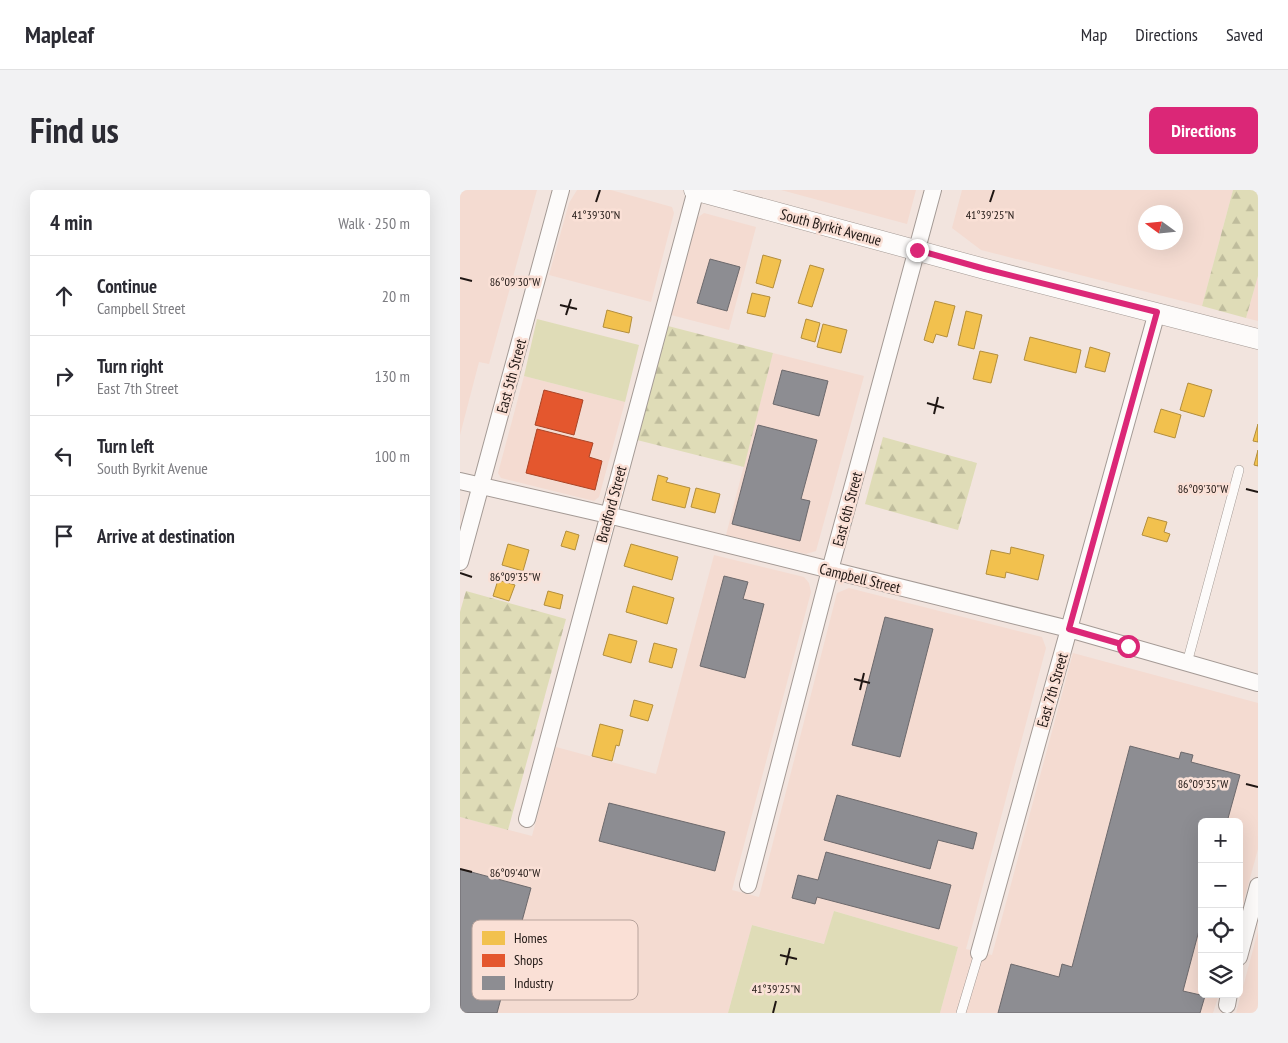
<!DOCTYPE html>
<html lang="en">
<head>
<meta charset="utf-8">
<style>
  body { margin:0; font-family:"PT Sans Narrow",sans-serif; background:#f2f2f3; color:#2b2b33 }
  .controls { position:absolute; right:15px; bottom:15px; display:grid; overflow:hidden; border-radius:8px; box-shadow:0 5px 20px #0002 }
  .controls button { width:45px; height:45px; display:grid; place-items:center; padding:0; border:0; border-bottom:1px solid #e1e1e2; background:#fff; color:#2b2b33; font:25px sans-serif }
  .compass { position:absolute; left:678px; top:15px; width:45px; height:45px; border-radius:50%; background:#fff; box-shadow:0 5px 20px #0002; rotate:285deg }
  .stop { position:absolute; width:15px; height:15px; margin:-11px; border:4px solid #db2777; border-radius:50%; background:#fff }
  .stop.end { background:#db2777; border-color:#fff; box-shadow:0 1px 5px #0008 }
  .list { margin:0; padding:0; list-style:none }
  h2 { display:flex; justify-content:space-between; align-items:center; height:65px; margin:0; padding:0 20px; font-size:21px }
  h2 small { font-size:16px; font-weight:400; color:#7c7c81 }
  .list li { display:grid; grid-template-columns:32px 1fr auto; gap:15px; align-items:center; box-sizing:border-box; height:80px; padding:0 20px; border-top:1px solid #e1e1e2 }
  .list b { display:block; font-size:19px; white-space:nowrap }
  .list p { margin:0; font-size:16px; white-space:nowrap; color:#7c7c81 }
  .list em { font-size:16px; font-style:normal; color:#7c7c81 }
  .icon { flex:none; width:28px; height:28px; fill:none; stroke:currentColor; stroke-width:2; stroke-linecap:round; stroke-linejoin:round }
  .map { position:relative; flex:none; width:798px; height:823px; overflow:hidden; border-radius:8px }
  header { display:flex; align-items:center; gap:30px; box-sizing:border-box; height:70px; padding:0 25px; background:#fff; border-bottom:1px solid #e1e1e2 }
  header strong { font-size:24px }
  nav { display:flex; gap:28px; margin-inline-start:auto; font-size:18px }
  .intro { display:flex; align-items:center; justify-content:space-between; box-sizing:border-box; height:120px; padding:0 30px }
  h1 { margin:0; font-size:35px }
  .button { padding:12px 22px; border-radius:8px; background:#db2777; color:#fff; font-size:18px; font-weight:700 }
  main { display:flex; gap:30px; padding:0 30px }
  aside { flex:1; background:#fff; border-radius:8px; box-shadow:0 5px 20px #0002 }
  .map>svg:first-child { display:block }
</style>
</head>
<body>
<header>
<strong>Mapleaf</strong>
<nav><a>Map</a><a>Directions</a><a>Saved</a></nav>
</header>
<div class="intro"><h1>Find us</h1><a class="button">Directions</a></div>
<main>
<aside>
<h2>4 min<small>Walk · 250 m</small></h2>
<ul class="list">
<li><svg class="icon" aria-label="ahead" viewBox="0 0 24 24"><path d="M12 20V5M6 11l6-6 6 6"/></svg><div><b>Continue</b><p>Campbell Street</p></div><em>20 m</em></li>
<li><svg class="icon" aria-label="right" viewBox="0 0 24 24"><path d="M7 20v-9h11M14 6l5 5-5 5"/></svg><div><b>Turn right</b><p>East 7th Street</p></div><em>130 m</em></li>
<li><svg class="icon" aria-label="left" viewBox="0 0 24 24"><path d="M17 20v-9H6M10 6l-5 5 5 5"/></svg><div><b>Turn left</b><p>South Byrkit Avenue</p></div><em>100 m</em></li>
<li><svg class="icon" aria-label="arrive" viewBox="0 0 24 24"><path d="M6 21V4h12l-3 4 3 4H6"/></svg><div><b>Arrive at destination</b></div></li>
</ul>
</aside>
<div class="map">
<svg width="798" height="823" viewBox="0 0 798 823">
  <defs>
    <pattern id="forest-firs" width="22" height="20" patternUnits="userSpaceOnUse" patternTransform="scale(1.25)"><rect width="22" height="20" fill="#dfdcb7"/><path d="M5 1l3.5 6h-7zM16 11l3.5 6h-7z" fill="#bfbc9c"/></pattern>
  </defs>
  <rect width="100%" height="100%" fill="#f2e4de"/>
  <path fill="#f4dbd1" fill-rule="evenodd" d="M 0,0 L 77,0 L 29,174 L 19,172 L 0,245 Z
    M 117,0 L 151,0 L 212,17 L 214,23 L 191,112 L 89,85 L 109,13 Z
    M 321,0 L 456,0 L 447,34 Z
    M 502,0 L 773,0 L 742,116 L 521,60 L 492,38 ZM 686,22 L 716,22 L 716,52 L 686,52 Z
    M 244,23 L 296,37 L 269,140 L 211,125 L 237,28 Z
    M 798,86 L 798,131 L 786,128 Z
    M 313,163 L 404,186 L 356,361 L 346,364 L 266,345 Z
    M 64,186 L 165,212 L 139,307 L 134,311 L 41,288 L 38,283 Z
    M 254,365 L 344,387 L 349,393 L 351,402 L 272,700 L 299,707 L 377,403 L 389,398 L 582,447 L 586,458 L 506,759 L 532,765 L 613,463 L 798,513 L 798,659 L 779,728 L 779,632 L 742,632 L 742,804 L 759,804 L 753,823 L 480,823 L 498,757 L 374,721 L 365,754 L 292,735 L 268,823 L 0,823 L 0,627 L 72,646 L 96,557 L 196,584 Z
    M 798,741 L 798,823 L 776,823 Z"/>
  <path fill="#dfdcb7" d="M 77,129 L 179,155 L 165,212 L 64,186 Z
    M 374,721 L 498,757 L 480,823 L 268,823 L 292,735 L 364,754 Z"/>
  <path fill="url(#forest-firs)" d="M 773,0 L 798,0 L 798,86 L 786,128 L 742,116 Z
    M 208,136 L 313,163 L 284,277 L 177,250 Z
    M 423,247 L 517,273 L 498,340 L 405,314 Z
    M 6,401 L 106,429 L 48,640 L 0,627 L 0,422 Z"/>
  <path fill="#f2c14e" stroke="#b38e3c" d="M 303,65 L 321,70 L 313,98 L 296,93 Z
    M 350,75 L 364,79 L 352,117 L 338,113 Z
    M 292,103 L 310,107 L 305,127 L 287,123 Z
    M 475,111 L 495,116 L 487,147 L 476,144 L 473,153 L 464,150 Z
    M 147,120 L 172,127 L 169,143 L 143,137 Z
    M 506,121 L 522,125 L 514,159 L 498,155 Z
    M 346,129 L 360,133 L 355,152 L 341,148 Z
    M 363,134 L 387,140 L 381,163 L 357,157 Z
    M 570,147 L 621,160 L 616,183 L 564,170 Z
    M 630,157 L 650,163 L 645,182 L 625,177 Z
    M 520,161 L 538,165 L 531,193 L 513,189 Z
    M 728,193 L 752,200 L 744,227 L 720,220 Z
    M 701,219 L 721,225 L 715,248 L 694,242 Z
    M 798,234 L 798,252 L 793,251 Z
    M 798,260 L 798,276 L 794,275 Z
    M 198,285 L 208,288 L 206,292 L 230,298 L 225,318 L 192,310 Z
    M 236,298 L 260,304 L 255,323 L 231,317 Z
    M 688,327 L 707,332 L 704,342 L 710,344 L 707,352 L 682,345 Z
    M 106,341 L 119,345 L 115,360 L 101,356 Z
    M 48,354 L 69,360 L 63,381 L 42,375 Z
    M 171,354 L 218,367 L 212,390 L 164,376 Z
    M 551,357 L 584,365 L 578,390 L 546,382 L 545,388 L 526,384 L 531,360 L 550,364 Z
    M 38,390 L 55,395 L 49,411 L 33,406 Z
    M 173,396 L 214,408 L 207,434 L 166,422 Z
    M 88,401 L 103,405 L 100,419 L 84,415 Z
    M 149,444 L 177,451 L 171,473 L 143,465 Z
    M 194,453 L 217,459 L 212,478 L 189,472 Z
    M 174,510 L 193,515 L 188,531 L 170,526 Z
    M 140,534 L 163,540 L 159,556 L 156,555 L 152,571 L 132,566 Z"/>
  <path fill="#e4572e" stroke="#a94426" d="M 84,200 L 123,210 L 114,245 L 75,235 Z
    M 77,239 L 133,253 L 129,267 L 142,271 L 135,300 L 66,283 Z"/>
  <path fill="#8d8d92" stroke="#6c696c" d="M 250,69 L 280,77 L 267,121 L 237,113 Z
    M 322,180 L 368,191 L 359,226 L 313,214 Z
    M 298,235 L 357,250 L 341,309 L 350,311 L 340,351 L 272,334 Z
    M 264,386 L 288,392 L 283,409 L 304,414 L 285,488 L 240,476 Z
    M 425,427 L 473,439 L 440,567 L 392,555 Z
    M 670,556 L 719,569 L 721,562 L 733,565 L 731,572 L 780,585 L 767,632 L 742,632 L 742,729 L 723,801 L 745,806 L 740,823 L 538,823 L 551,774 L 599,787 L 602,774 L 612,777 Z
    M 377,605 L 517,643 L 513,659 L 478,650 L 470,679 L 364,650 Z
    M 149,613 L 265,642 L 255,681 L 139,651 Z
    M 366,662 L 491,695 L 479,739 L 357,707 L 355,714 L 332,708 L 338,685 L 358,690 Z
    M 0,679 L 71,698 L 37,823 L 0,823 Z"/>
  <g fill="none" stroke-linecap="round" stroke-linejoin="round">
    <g stroke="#a49a95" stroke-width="10">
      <path id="service" d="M 727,473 L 779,280
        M 501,823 L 519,763"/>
    </g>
    <g stroke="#a49a95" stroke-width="18">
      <path id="minor" d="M 0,291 L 148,325 L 609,439 L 798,493
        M 0,372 L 101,0
        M 67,629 L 236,0
        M 288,695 L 370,380 L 473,0
        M 519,763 L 697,122
        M 779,767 L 798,696
        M 767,815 L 769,804"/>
    </g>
    <g stroke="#a49a95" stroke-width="21">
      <path id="tertiary" d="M 234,0 L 525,79 L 798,149"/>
    </g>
    <use href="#service" stroke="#fdfbfa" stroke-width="9"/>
    <use href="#minor" stroke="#fdfbfa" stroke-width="16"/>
    <use href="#tertiary" stroke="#fdfbfa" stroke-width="20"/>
  </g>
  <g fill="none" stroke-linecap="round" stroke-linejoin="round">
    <path stroke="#db2777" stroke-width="6" d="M 457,60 L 525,79 L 697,122 L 609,439 L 668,456"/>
  </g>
  <path fill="none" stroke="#1f1613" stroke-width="2" d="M 136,12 L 140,0M 530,12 L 534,0M 0,88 L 12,91M 100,115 L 117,119M 106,125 L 111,109M 467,213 L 484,218M 474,224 L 478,207M 786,299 L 798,302M 0,383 L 12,387M 394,489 L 410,493M 400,500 L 404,483M 786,594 L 798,597M 0,679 L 12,682M 320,765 L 337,769M 326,775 L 330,758M 313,823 L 316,811"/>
  <g text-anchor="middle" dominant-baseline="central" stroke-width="5" stroke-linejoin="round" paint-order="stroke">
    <g font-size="15" fill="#1f1613" stroke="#fae0d6">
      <text transform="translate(371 37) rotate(15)">South Byrkit Avenue</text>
      <text transform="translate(51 186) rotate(-75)">East 5th Street</text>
      <text transform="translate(151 314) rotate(-75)">Bradford Street</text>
      <text transform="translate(387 319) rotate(-75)">East 6th Street</text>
      <text transform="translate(400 388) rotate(14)">Campbell Street</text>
      <text transform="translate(592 500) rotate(-74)">East 7th Street</text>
    </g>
  </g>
  <rect x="12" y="730" width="166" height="80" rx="8" fill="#fae0d6" stroke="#b8a39c" stroke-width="1"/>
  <rect x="22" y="741" width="23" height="14" fill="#f2c14e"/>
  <rect x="22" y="764" width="23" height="13" fill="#e4572e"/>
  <rect x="22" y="786" width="23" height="14" fill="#8d8d92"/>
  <g font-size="14" fill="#1f1613">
    <text x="54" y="753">Homes</text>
    <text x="54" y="775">Shops</text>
    <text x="54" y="798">Industry</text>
  </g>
  <g font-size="12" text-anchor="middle" fill="#1f1613" stroke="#fae0d6" stroke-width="5" stroke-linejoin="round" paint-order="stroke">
    <text x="136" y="29">41°39'30"N</text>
    <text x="530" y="29">41°39'25"N</text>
    <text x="55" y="96">86°09'30"W</text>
    <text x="743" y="303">86°09'30"W</text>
    <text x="55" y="391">86°09'35"W</text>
    <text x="743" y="598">86°09'35"W</text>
    <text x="55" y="687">86°09'40"W</text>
    <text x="316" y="803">41°39'25"N</text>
  </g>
</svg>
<div class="controls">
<button>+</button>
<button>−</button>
<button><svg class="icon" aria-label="locate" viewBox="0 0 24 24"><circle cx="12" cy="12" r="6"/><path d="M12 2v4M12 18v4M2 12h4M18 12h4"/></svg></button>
<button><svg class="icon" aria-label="layers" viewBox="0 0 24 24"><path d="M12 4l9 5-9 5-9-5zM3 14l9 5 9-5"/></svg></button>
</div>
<svg class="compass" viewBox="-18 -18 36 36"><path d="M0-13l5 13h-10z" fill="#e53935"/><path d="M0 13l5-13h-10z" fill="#7c7c81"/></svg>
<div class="stop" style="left:668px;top:456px"></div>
<div class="stop end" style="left:457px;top:60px"></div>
</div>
</main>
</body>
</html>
